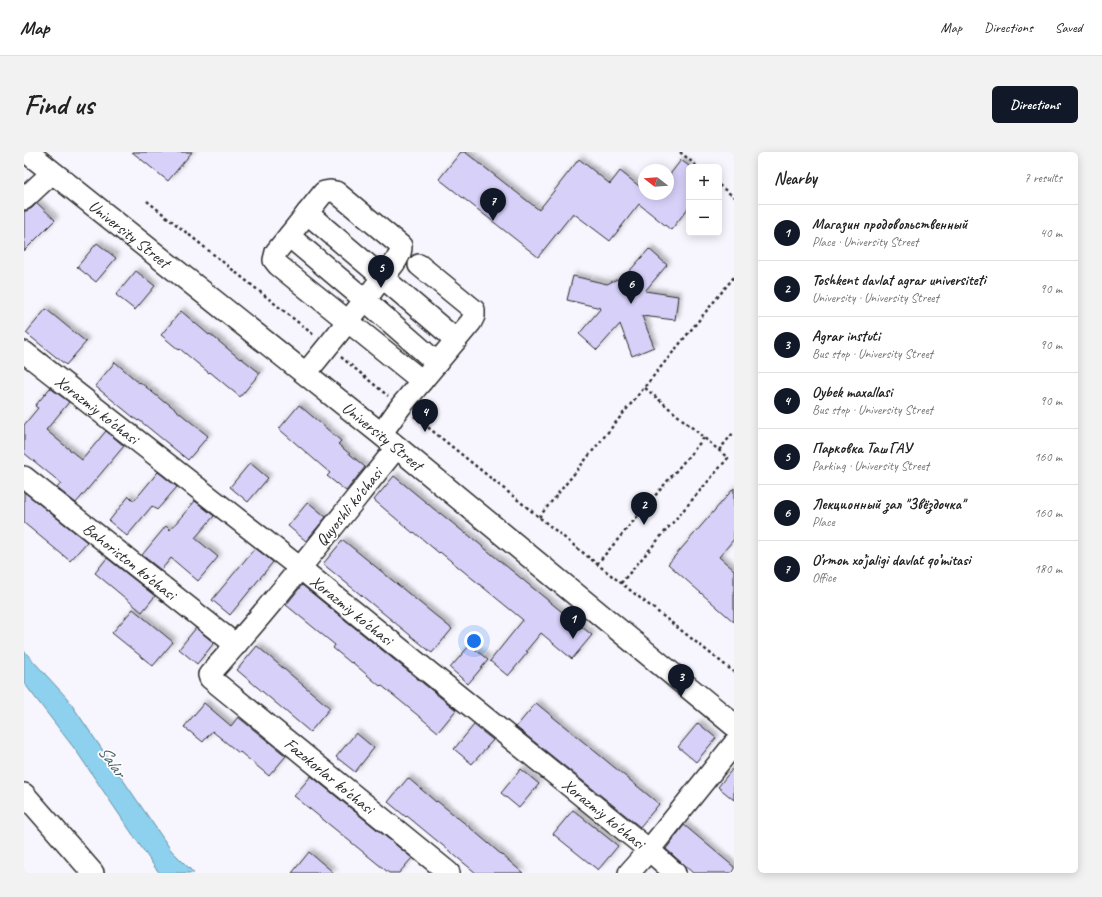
<!DOCTYPE html>
<html lang="en">
<head>
<meta charset="utf-8">
<style>
  body { margin:0; font-family:Caveat,sans-serif; background:#f2f2f2; color:#222 }
  .controls { position:absolute; right:12px; top:12px; display:grid; overflow:hidden; border-radius:6px; box-shadow:0 2px 10px #0003 }
  .controls button { width:36px; height:36px; display:grid; place-items:center; padding:0; border:0; border-bottom:1px solid #e0e0e0; background:#fff; color:#222; font:20px sans-serif }
  .compass { position:absolute; left:614px; top:12px; width:36px; height:36px; border-radius:50%; background:#fff; box-shadow:0 2px 10px #0003; rotate:287deg }
  .you { position:absolute; left:450px; top:489px; width:14px; height:14px; margin:-10px; border:3px solid #fff; border-radius:50%; background:#1a73e8; box-shadow:0 0 0 6px #1a73e833 }
  .badge { display:grid; place-items:center; width:26px; height:26px; border-radius:50%; background:#111827; color:#fff; font-size:13px; font-weight:700 }
  .pin { position:absolute; translate:-50% -33px; filter:drop-shadow(0 1px 2px #0008) }
  .pin::after { content:''; position:absolute; top:21px; width:14px; height:12px; background:inherit; clip-path:polygon(0 0,100% 0,50% 100%) }
  .list { margin:0; padding:0; list-style:none }
  h2 { display:flex; justify-content:space-between; align-items:center; height:52px; margin:0; padding:0 16px; font-size:17px }
  h2 small { font-size:13px; font-weight:400; color:#767676 }
  .list li { display:grid; grid-template-columns:26px 1fr auto; gap:12px; align-items:center; box-sizing:border-box; height:56px; padding:0 16px; border-top:1px solid #e0e0e0 }
  .list b { display:block; font-size:15px; white-space:nowrap }
  .list p { margin:0; font-size:13px; white-space:nowrap; color:#767676 }
  .list em { font-size:13px; font-style:normal; color:#767676 }
  .map { position:relative; flex:none; width:710px; height:721px; overflow:hidden; border-radius:6px }
  header { display:flex; align-items:center; gap:24px; box-sizing:border-box; height:56px; padding:0 20px; background:#fff; border-bottom:1px solid #e0e0e0 }
  header strong { font-size:19px }
  nav { display:flex; gap:22px; margin-inline-start:auto; font-size:14px }
  .intro { display:flex; align-items:center; justify-content:space-between; box-sizing:border-box; height:96px; padding:0 24px }
  h1 { margin:0; font-size:28px }
  .button { padding:10px 18px; border-radius:6px; background:#111827; color:#fff; font-size:14px; font-weight:700 }
  main { display:flex; gap:24px; padding:0 24px }
  aside { flex:1; background:#fff; border-radius:6px; box-shadow:0 2px 10px #0003 }
  .map>svg:first-child { display:block }
</style>
</head>
<body>
<header>
<strong>Map</strong>
<nav><a>Map</a><a>Directions</a><a>Saved</a></nav>
</header>
<div class="intro"><h1>Find us</h1><a class="button">Directions</a></div>
<main>
<div class="map">
<svg width="710" height="721" viewBox="0 0 710 721">
  <defs>
    <filter id="shadow"><feDropShadow dx="3.5" dy="-3.5" stdDeviation="2" flood-color="#0004"/></filter>
  </defs>
  <rect width="100%" height="100%" fill="#f7f6fe"/>
  <filter id="ink" filterUnits="userSpaceOnUse"><feTurbulence type="fractalNoise" baseFrequency=".025" numOctaves="2"/><feDisplacementMap in="SourceGraphic" scale="8" xChannelSelector="R" yChannelSelector="G"/><feConvolveMatrix kernelMatrix="1 2 1 2 8 2 1 2 1" color-interpolation-filters="sRGB"/></filter>
  <g filter="url(#ink)">
    <path fill="#8dd1ef" stroke="#668fa1" d="M 0,499 L 43,546 L 147,698 L 170,721 L 136,721 L 132,717 L 53,600 L 0,531 Z"/>
    <path fill="#d7d0f9" stroke="#2b2b2b" filter="url(#shadow)" d="M 108,0 L 168,0 L 144,29 Z
      M 437,0 L 441,0 L 515,58 L 555,7 L 586,32 L 596,19 L 620,38 L 620,42 L 644,42 L 644,25 L 657,8 L 665,14 L 665,55 L 647,78 L 615,52 L 586,89 L 549,61 L 514,105 L 415,27 Z
      M 13,51 L 31,68 L 0,99 L 0,60 L 8,56 Z
      M 73,91 L 92,106 L 72,130 L 53,115 Z
      M 625,97 L 643,113 L 621,139 L 654,144 L 651,168 L 618,164 L 630,195 L 608,204 L 596,172 L 573,198 L 555,182 L 577,156 L 543,148 L 549,124 L 583,132 L 602,123 Z
      M 112,119 L 131,134 L 111,158 L 92,143 Z
      M 22,157 L 62,190 L 42,213 L 2,181 Z
      M 157,159 L 185,183 L 186,182 L 216,207 L 217,206 L 236,221 L 216,245 L 186,220 L 185,221 L 156,197 L 155,198 L 137,183 Z
      M 91,210 L 115,231 L 116,230 L 140,250 L 141,249 L 184,284 L 164,308 L 115,268 L 114,269 L 71,234 Z
      M 26,236 L 45,250 L 22,278 L 58,308 L 82,279 L 100,294 L 52,351 L 33,336 L 37,331 L 0,301 L 0,273 L 14,256 L 11,254 Z
      M 275,253 L 317,289 L 314,292 L 341,315 L 322,339 L 303,324 L 306,321 L 255,277 Z
      M 226,311 L 244,326 L 224,350 L 206,335 Z
      M 134,320 L 153,335 L 133,358 L 128,354 L 103,384 L 85,369 L 105,344 L 110,349 Z
      M 370,324 L 416,362 L 416,361 L 442,382 L 442,381 L 549,469 L 549,468 L 568,483 L 548,507 L 517,481 L 502,499 L 504,500 L 484,524 L 466,509 L 499,468 L 416,400 L 415,401 L 390,380 L 389,381 L 350,348 Z
      M 710,336 L 710,387 L 695,405 L 710,418 L 710,470 L 644,412 Z
      M 0,340 L 63,390 L 46,409 L 0,371 Z
      M 171,349 L 190,364 L 171,386 L 194,405 L 174,429 L 147,406 L 137,418 L 118,403 L 142,374 L 146,378 Z
      M 284,350 L 302,365 L 282,389 L 264,374 Z
      M 319,388 L 428,477 L 408,501 L 299,412 Z
      M 231,396 L 249,410 L 206,463 L 188,448 Z
      M 83,406 L 131,444 L 118,460 L 71,421 Z
      M 278,433 L 432,558 L 414,580 L 357,533 L 356,534 L 328,510 L 327,511 L 309,496 L 311,493 L 262,453 Z
      M 109,457 L 149,490 L 129,514 L 88,481 Z
      M 172,476 L 190,491 L 173,512 L 155,497 Z
      M 446,493 L 464,508 L 444,532 L 426,516 Z
      M 233,494 L 306,556 L 286,580 L 213,518 Z
      M 180,551 L 207,574 L 214,565 L 262,604 L 245,624 L 216,600 L 215,601 L 188,579 L 179,590 L 160,575 Z
      M 512,551 L 635,652 L 616,675 L 492,575 Z
      M 674,571 L 692,586 L 672,610 L 654,595 Z
      M 450,573 L 469,588 L 448,612 L 430,597 Z
      M 332,581 L 350,596 L 331,620 L 312,605 Z
      M 710,615 L 710,648 L 694,635 Z
      M 497,617 L 515,632 L 495,656 L 477,641 Z
      M 287,624 L 388,706 L 375,721 L 365,721 L 270,644 Z
      M 384,626 L 412,650 L 413,649 L 444,674 L 499,721 L 452,721 L 383,664 L 382,665 L 364,650 Z
      M 549,658 L 594,694 L 574,718 L 529,682 Z
      M 660,673 L 710,715 L 710,721 L 669,721 L 642,697 Z
      M 285,700 L 310,721 L 268,721 Z"/>
    <g fill="none" stroke-linecap="round" stroke-linejoin="round">
      <g stroke="#2b2b2b" stroke-width="24">
        <g id="minor">
          <path d="M 0,47 L 28,21"/>
          <path d="M 283,61 L 432,188"/>
          <path d="M 265,84 L 341,148 L 413,211"/>
          <path id="s1" d="M 0,200 L 276,416 L 625,698 L 651,721"/>
          <path d="M 282,221 C 304,194 326,167 348,139 C 353,132 359,125 365,118 C 368,114 372,110 374,105 C 377,101 377,98 377,94 L 312,40 L 306,39 L 300,40 L 252,100 L 250,108 L 254,113 L 398,229"/>
          <path d="M 357,282 L 377,254 L 447,170 L 450,164 L 450,158 L 395,113"/>
          <path id="s2" d="M 373,295 C 311,372 251,450 185,523 L 186,526 L 425,721"/>
          <path id="s3" d="M 0,325 L 212,493"/>
          <path d="M 0,642 L 69,721"/>
          <path d="M 605,721 L 625,698 L 710,592"/>
        </g>
      </g>
      <g stroke="#2b2b2b" stroke-width="25">
        <g id="major">
          <path id="s4" d="M 3,0 L 357,282 L 710,573"/>
        </g>
      </g>
      <path stroke="#2b2b2b" stroke-width="2.5" stroke-dasharray="3 3" stroke-linecap="butt" d="M 656,0 L 674,15
        M 695,33 L 710,45
        M 123,49 L 291,184
        M 317,205 L 364,244
        M 390,264 L 573,412 L 710,520
        M 695,298 L 710,280
        M 515,365 L 710,125
        M 573,412 L 680,286
        M 597,431 L 704,306 L 620,235"/>
      <use href="#minor" stroke="#fff" stroke-width="21"/>
      <use href="#major" stroke="#fff" stroke-width="22"/>
    </g>
  </g>
  <g text-anchor="middle" dominant-baseline="central" stroke-width="3.5" stroke-linejoin="round" paint-order="stroke">
    <g font-size="17" fill="#2b2b2b" stroke="#fff">
      <text stroke="none"><textPath href="#s4" startOffset="131">University Street</textPath></text>
      <text stroke="none"><textPath href="#s1" startOffset="93">Xorazmiy ko'chasi</textPath></text>
      <text stroke="none"><textPath href="#s4" startOffset="455">University Street</textPath></text>
      <text transform="translate(325 355) rotate(-51)">Quyoshli ko'chasi</text>
      <text stroke="none"><textPath href="#s3" startOffset="135">Bahoriston ko'chasi</textPath></text>
      <text stroke="none"><textPath href="#s1" startOffset="417">Xorazmiy ko'chasi</textPath></text>
      <text stroke="none"><textPath href="#s2" startOffset="453">Fazokorlar ko'chasi</textPath></text>
      <text stroke="none"><textPath href="#s1" startOffset="741">Xorazmiy ko'chasi</textPath></text>
    </g>
    <g font-size="18" font-style="italic" fill="#485d66" stroke="#fff">
      <text transform="translate(88 609) rotate(54)">Salar</text>
    </g>
  </g>
</svg>
<div class="controls">
<button>+</button>
<button>−</button>
</div>
<svg class="compass" viewBox="-18 -18 36 36"><path d="M0-13l5 13h-10z" fill="#e53935"/><path d="M0 13l5-13h-10z" fill="#767676"/></svg>
<div class="you"></div>
<div class="pin badge" style="left:549px;top:487px">1</div>
<div class="pin badge" style="left:620px;top:373px">2</div>
<div class="pin badge" style="left:657px;top:545px">3</div>
<div class="pin badge" style="left:401px;top:280px">4</div>
<div class="pin badge" style="left:357px;top:136px">5</div>
<div class="pin badge" style="left:607px;top:152px">6</div>
<div class="pin badge" style="left:469px;top:69px">7</div>
</div>
<aside>
<h2>Nearby<small>7 results</small></h2>
<ul class="list">
<li><span class="badge">1</span><div><b>Магазин продовольственный</b><p>Place · University Street</p></div><em>40 m</em></li>
<li><span class="badge">2</span><div><b>Toshkent davlat agrar universiteti</b><p>University · University Street</p></div><em>90 m</em></li>
<li><span class="badge">3</span><div><b>Agrar instuti</b><p>Bus stop · University Street</p></div><em>90 m</em></li>
<li><span class="badge">4</span><div><b>Oybek maxallasi</b><p>Bus stop · University Street</p></div><em>90 m</em></li>
<li><span class="badge">5</span><div><b>Парковка ТашГАУ</b><p>Parking · University Street</p></div><em>160 m</em></li>
<li><span class="badge">6</span><div><b>Лекционный зал &quot;Звёздочка&quot;</b><p>Place</p></div><em>160 m</em></li>
<li><span class="badge">7</span><div><b>O’rmon xo’jaligi davlat qo’mitasi</b><p>Office</p></div><em>180 m</em></li>
</ul>
</aside>
</main>
</body>
</html>
